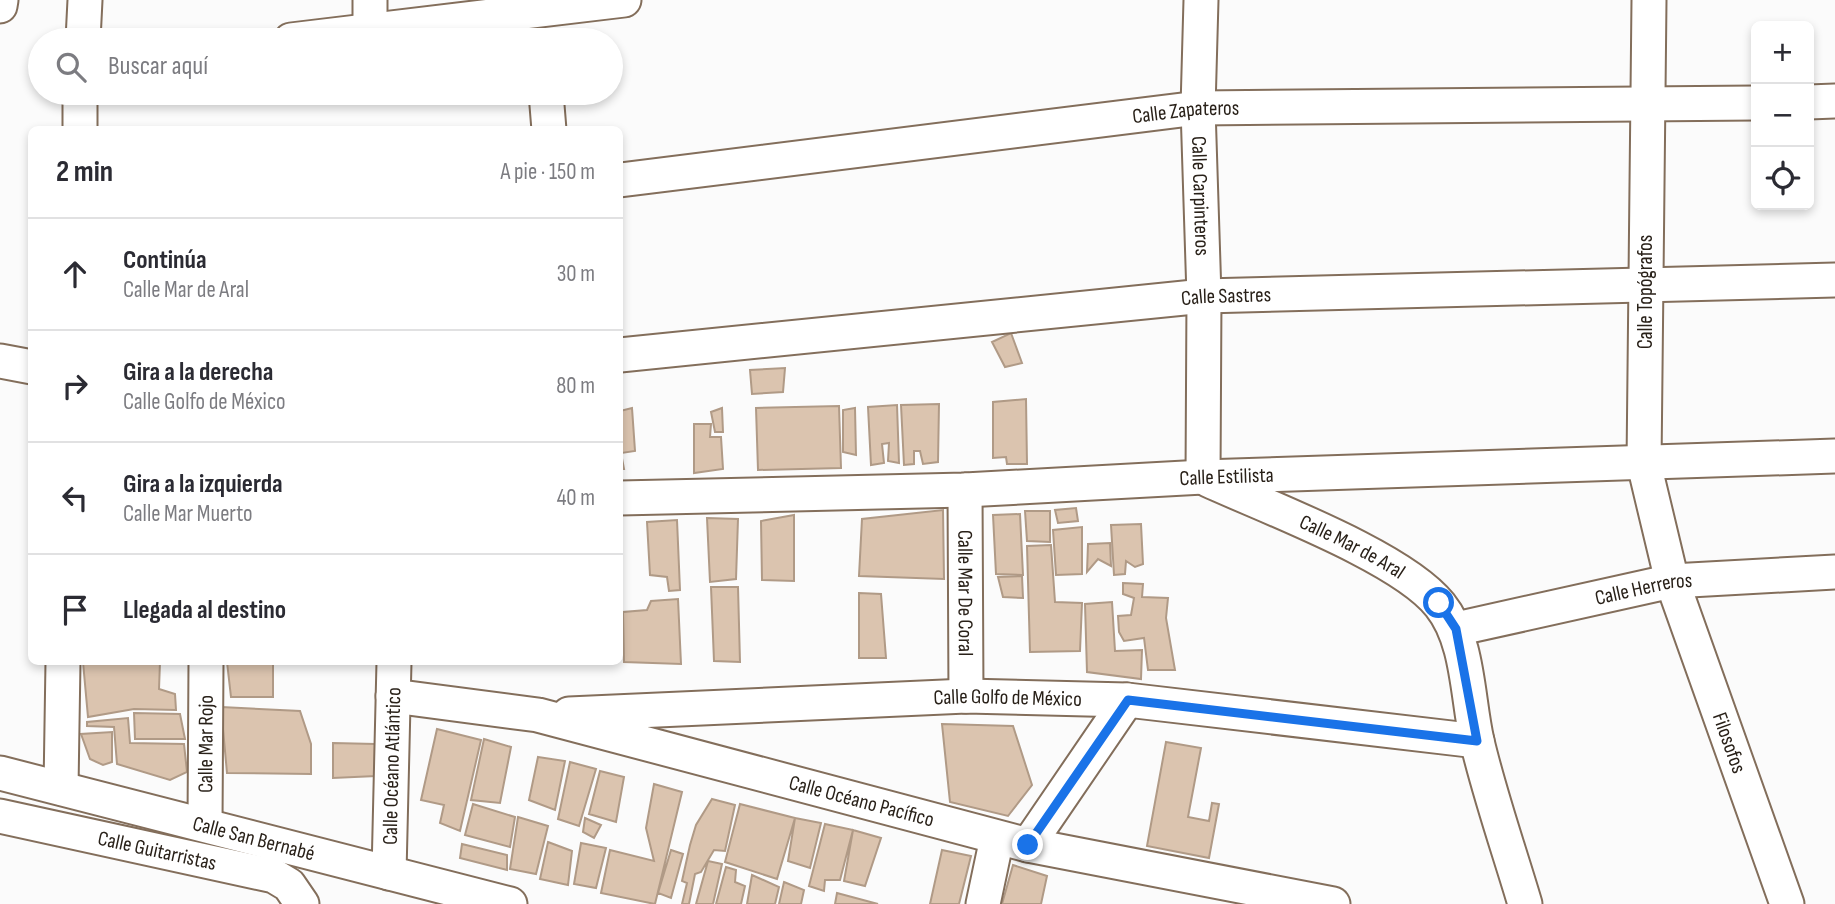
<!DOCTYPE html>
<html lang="es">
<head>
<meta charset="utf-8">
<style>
  body { margin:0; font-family:"Sofia Sans Condensed",sans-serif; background:#f2f2f3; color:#2b2b33 }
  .controls { position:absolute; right:21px; top:21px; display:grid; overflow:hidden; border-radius:10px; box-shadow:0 4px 10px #0003 }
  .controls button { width:63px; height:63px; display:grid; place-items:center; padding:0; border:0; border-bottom:2px solid #e1e1e2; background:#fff; color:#2b2b33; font:35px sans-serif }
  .stop { position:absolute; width:21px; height:21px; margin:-16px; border:5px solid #1a73e8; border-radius:50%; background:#fff }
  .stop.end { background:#1a73e8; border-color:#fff; box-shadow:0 2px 7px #0008 }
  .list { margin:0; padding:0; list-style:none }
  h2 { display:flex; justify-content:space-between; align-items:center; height:91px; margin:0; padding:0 28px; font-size:30px }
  h2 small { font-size:23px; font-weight:400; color:#7c7c81 }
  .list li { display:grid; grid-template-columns:46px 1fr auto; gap:21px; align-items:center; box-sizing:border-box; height:112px; padding:0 28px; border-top:2px solid #e1e1e2 }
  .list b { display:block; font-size:26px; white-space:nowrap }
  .list p { margin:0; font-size:23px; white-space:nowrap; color:#7c7c81 }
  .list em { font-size:23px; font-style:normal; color:#7c7c81 }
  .icon { flex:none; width:38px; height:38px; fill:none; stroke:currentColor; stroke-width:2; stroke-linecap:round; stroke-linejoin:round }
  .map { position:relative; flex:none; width:1835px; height:904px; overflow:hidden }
  .search { position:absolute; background:#fff; box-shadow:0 4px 10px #0003; left:28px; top:28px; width:595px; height:77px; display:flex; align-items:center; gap:18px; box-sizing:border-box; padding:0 24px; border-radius:38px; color:#7c7c81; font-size:26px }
  .panel { position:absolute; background:#fff; box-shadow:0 4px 10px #0003; left:28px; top:126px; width:595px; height:539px; border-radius:10px }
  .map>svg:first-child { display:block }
</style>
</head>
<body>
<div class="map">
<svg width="1835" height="904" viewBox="0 0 1835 904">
  <rect width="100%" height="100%" fill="#fbfbfb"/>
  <path fill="#dbc4af" stroke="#b09a86" stroke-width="2" d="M 1011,333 L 1022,363 L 1005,367 L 992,342 Z
    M 785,368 L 783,392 L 752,394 L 750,370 Z
    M 1026,399 L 1027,464 L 1007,464 L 1006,457 L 993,458 L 993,402 Z
    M 939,404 L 938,462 L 923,464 L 920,451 L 914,451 L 914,464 L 904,465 L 901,405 Z
    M 897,405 L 899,463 L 888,461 L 889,443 L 882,444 L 884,463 L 871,465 L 868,407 Z
    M 839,406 L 841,468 L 758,470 L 756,408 Z
    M 632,408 L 635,451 L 621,453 L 624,469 L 620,469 L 620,411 Z
    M 722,408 L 723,432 L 715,432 L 711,412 Z
    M 855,408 L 856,455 L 843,452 L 843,410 Z
    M 694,424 L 711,424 L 710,437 L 721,437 L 723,469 L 694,473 Z
    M 1076,508 L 1078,521 L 1058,523 L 1055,510 Z
    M 943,510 L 944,579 L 859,576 L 862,519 Z
    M 1025,511 L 1050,511 L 1050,542 L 1027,541 Z
    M 1020,514 L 1023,575 L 996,574 L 993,515 Z
    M 794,515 L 794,581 L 762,580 L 761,521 Z
    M 707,518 L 738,519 L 736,579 L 710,582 Z
    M 677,520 L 680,590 L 669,591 L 667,577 L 650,575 L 647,522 Z
    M 1141,524 L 1143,564 L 1135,567 L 1126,561 L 1125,574 L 1114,575 L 1111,525 Z
    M 1082,527 L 1082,574 L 1056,575 L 1053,530 Z
    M 1110,543 L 1111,566 L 1098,559 L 1087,572 L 1088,544 Z
    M 1051,545 L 1055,602 L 1082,603 L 1080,651 L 1030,652 L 1027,546 Z
    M 1022,576 L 1023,598 L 1003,597 L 998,577 Z
    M 1123,583 L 1143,584 L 1142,597 L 1168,598 L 1166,618 L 1175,670 L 1148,670 L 1144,638 L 1124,641 L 1119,632 L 1118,616 L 1131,615 L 1134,598 L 1123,594 Z
    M 711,587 L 738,587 L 740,662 L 714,661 Z
    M 859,593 L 881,594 L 886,658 L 859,658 Z
    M 678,599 L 681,664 L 624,662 L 623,612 L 647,610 L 651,601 Z
    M 1112,602 L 1115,651 L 1142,650 L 1141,679 L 1087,672 L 1085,604 Z
    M 83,662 L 160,662 L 159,689 L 175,694 L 176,710 L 134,709 L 88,717 Z
    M 227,662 L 273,662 L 273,697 L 231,697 Z
    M 221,707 L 300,711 L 311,744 L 311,774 L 227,773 Z
    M 134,713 L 180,714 L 185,739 L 135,739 Z
    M 128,718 L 130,743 L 184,744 L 187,772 L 170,780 L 117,764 L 114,727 L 87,726 L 87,722 Z
    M 942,724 L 1013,726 L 1032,785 L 1008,816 L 950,802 Z
    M 437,729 L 481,740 L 460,831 L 440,823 L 444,805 L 421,800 Z
    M 112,732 L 112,762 L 103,765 L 90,759 L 81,734 Z
    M 484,739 L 511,747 L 500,803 L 471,800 Z
    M 1166,742 L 1201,748 L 1188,817 L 1209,821 L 1212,803 L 1219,804 L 1209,858 L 1147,846 Z
    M 333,743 L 375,744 L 376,776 L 333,778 Z
    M 538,757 L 565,761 L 555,810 L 529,800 Z
    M 570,762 L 596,769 L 579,826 L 558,819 Z
    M 600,771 L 624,777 L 616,822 L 589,814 Z
    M 654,784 L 682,792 L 655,904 L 601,893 L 610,850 L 654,861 L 646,828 Z
    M 712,799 L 735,805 L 725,851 L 714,850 L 701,872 L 695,874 L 689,904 L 682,904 L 687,883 L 682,881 L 690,845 L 696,825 Z
    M 473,804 L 515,817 L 510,847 L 465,835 Z
    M 740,804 L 795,818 L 777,879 L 725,862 Z
    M 518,817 L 548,826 L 536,874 L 510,869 Z
    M 585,818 L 601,825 L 594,838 L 583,832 Z
    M 795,818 L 821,823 L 810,868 L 788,861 Z
    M 825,824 L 853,830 L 840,880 L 825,880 L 824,891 L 809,886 Z
    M 853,830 L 881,838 L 865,886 L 844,881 Z
    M 548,842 L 572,851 L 568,885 L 540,879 Z
    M 581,843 L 606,848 L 596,888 L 574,884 Z
    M 462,844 L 507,855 L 507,870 L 460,858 Z
    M 671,850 L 683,854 L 671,898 L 658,893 Z
    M 942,850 L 971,856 L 959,904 L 930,904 Z
    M 708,861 L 722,864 L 713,904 L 696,904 Z
    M 1013,865 L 1047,876 L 1041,904 L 1002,904 Z
    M 726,867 L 736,870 L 735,882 L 745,886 L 741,904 L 716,904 Z
    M 752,875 L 779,887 L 775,904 L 747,904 Z
    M 784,882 L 804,890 L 801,904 L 779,904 Z
    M 837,893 L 878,904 L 835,904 Z"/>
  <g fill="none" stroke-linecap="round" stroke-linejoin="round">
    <g stroke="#836e5b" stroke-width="37">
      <g id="minor">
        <path id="s1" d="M 1201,0 L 1198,108 L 1204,296 L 1203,477"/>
        <path id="s2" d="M 1649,0 L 1644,464 L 1672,581 L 1787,904"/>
        <path d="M 0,6 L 1,0"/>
        <path d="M 370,31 L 370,0"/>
        <path d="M 83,40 L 85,0"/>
        <path d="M 291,40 L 624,0"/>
        <path d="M 546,93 L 549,130"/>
        <path d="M 1809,102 L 1835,101"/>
        <path d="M 80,130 L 80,93"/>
        <path id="s3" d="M 620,180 L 1198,108 L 1756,103"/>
        <path id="s4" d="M 620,355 L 1204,296 L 1835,280"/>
        <path d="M 0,361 L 32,367"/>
        <path id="s5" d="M 1208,480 C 1267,507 1402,557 1440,605 C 1469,641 1467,697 1477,741 C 1490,796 1509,850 1525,904"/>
        <path id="s6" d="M 965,490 L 966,696"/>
        <path id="s7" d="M 620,498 L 965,490 L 1203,477 L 1835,456"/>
        <path id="s8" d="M 1456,629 L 1672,581 L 1835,572"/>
        <path id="s9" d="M 393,696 L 538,715 L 1028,845 L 1333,904"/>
        <path id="s10" d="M 569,714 L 966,696 L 1127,700 L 1477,741"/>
        <path id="s11" d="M 0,773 L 510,904"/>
        <path d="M 61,788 L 63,662"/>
        <path id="s12" d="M 0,816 L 274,876 L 289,885 L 302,904"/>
        <path id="s13" d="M 205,824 L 206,662"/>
        <path d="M 1028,845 L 1127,700"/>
        <path id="s14" d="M 389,873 L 394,662"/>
        <path d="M 983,904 L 997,838"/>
      </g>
    </g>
    <use href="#minor" stroke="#fff" stroke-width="33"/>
  </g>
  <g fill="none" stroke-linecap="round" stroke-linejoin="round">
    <path stroke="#1a73e8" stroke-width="9" d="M 1028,845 L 1128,700 L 1477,741 L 1456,629 L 1439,603"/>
  </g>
  <g text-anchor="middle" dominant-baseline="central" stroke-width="5" stroke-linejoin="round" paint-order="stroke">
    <g font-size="21" fill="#292119" stroke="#fff">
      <text stroke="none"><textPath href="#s3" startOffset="570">Calle Zapateros</textPath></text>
      <text stroke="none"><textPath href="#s1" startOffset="196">Calle Carpinteros</textPath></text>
      <text transform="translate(1645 292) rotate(-90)">Calle Topógrafos</text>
      <text stroke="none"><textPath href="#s4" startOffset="609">Calle Sastres</textPath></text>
      <text stroke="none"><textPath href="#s7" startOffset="607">Calle Estilista</textPath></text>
      <text stroke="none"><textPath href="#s5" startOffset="159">Calle Mar de Aral</textPath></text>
      <text stroke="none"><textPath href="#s8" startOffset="192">Calle Herreros</textPath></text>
      <text stroke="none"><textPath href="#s6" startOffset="103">Calle Mar De Coral</textPath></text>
      <text stroke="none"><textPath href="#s10" startOffset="439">Calle Golfo de México</textPath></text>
      <text stroke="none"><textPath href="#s2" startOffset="756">Filosofos</textPath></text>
      <text stroke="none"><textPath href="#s13" startOffset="80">Calle Mar Rojo</textPath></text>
      <text stroke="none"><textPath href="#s14" startOffset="107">Calle Océano Atlántico</textPath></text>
      <text stroke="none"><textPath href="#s9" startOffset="481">Calle Océano Pacífico</textPath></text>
      <text stroke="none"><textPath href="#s11" startOffset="262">Calle San Bernabé</textPath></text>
      <text stroke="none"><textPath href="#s12" startOffset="161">Calle Guitarristas</textPath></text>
    </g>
  </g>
</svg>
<div class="controls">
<button>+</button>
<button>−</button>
<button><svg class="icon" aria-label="locate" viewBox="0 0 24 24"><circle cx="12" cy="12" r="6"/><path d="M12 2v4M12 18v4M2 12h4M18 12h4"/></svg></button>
</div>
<div class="stop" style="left:1439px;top:603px"></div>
<div class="stop end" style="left:1028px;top:845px"></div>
<div class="search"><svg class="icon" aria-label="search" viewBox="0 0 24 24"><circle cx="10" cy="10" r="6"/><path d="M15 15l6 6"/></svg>Buscar aquí</div>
<section class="panel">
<h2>2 min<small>A pie · 150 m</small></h2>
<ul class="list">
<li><svg class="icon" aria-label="ahead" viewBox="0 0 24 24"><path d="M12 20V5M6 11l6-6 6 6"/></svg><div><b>Continúa</b><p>Calle Mar de Aral</p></div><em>30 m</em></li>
<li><svg class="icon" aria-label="right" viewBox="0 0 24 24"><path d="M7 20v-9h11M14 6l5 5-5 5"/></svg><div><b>Gira a la derecha</b><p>Calle Golfo de México</p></div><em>80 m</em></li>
<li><svg class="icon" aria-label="left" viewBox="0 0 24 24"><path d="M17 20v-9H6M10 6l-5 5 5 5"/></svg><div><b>Gira a la izquierda</b><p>Calle Mar Muerto</p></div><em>40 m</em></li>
<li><svg class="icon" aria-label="arrive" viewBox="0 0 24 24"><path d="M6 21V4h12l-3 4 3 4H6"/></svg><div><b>Llegada al destino</b></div></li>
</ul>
</section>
</div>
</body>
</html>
